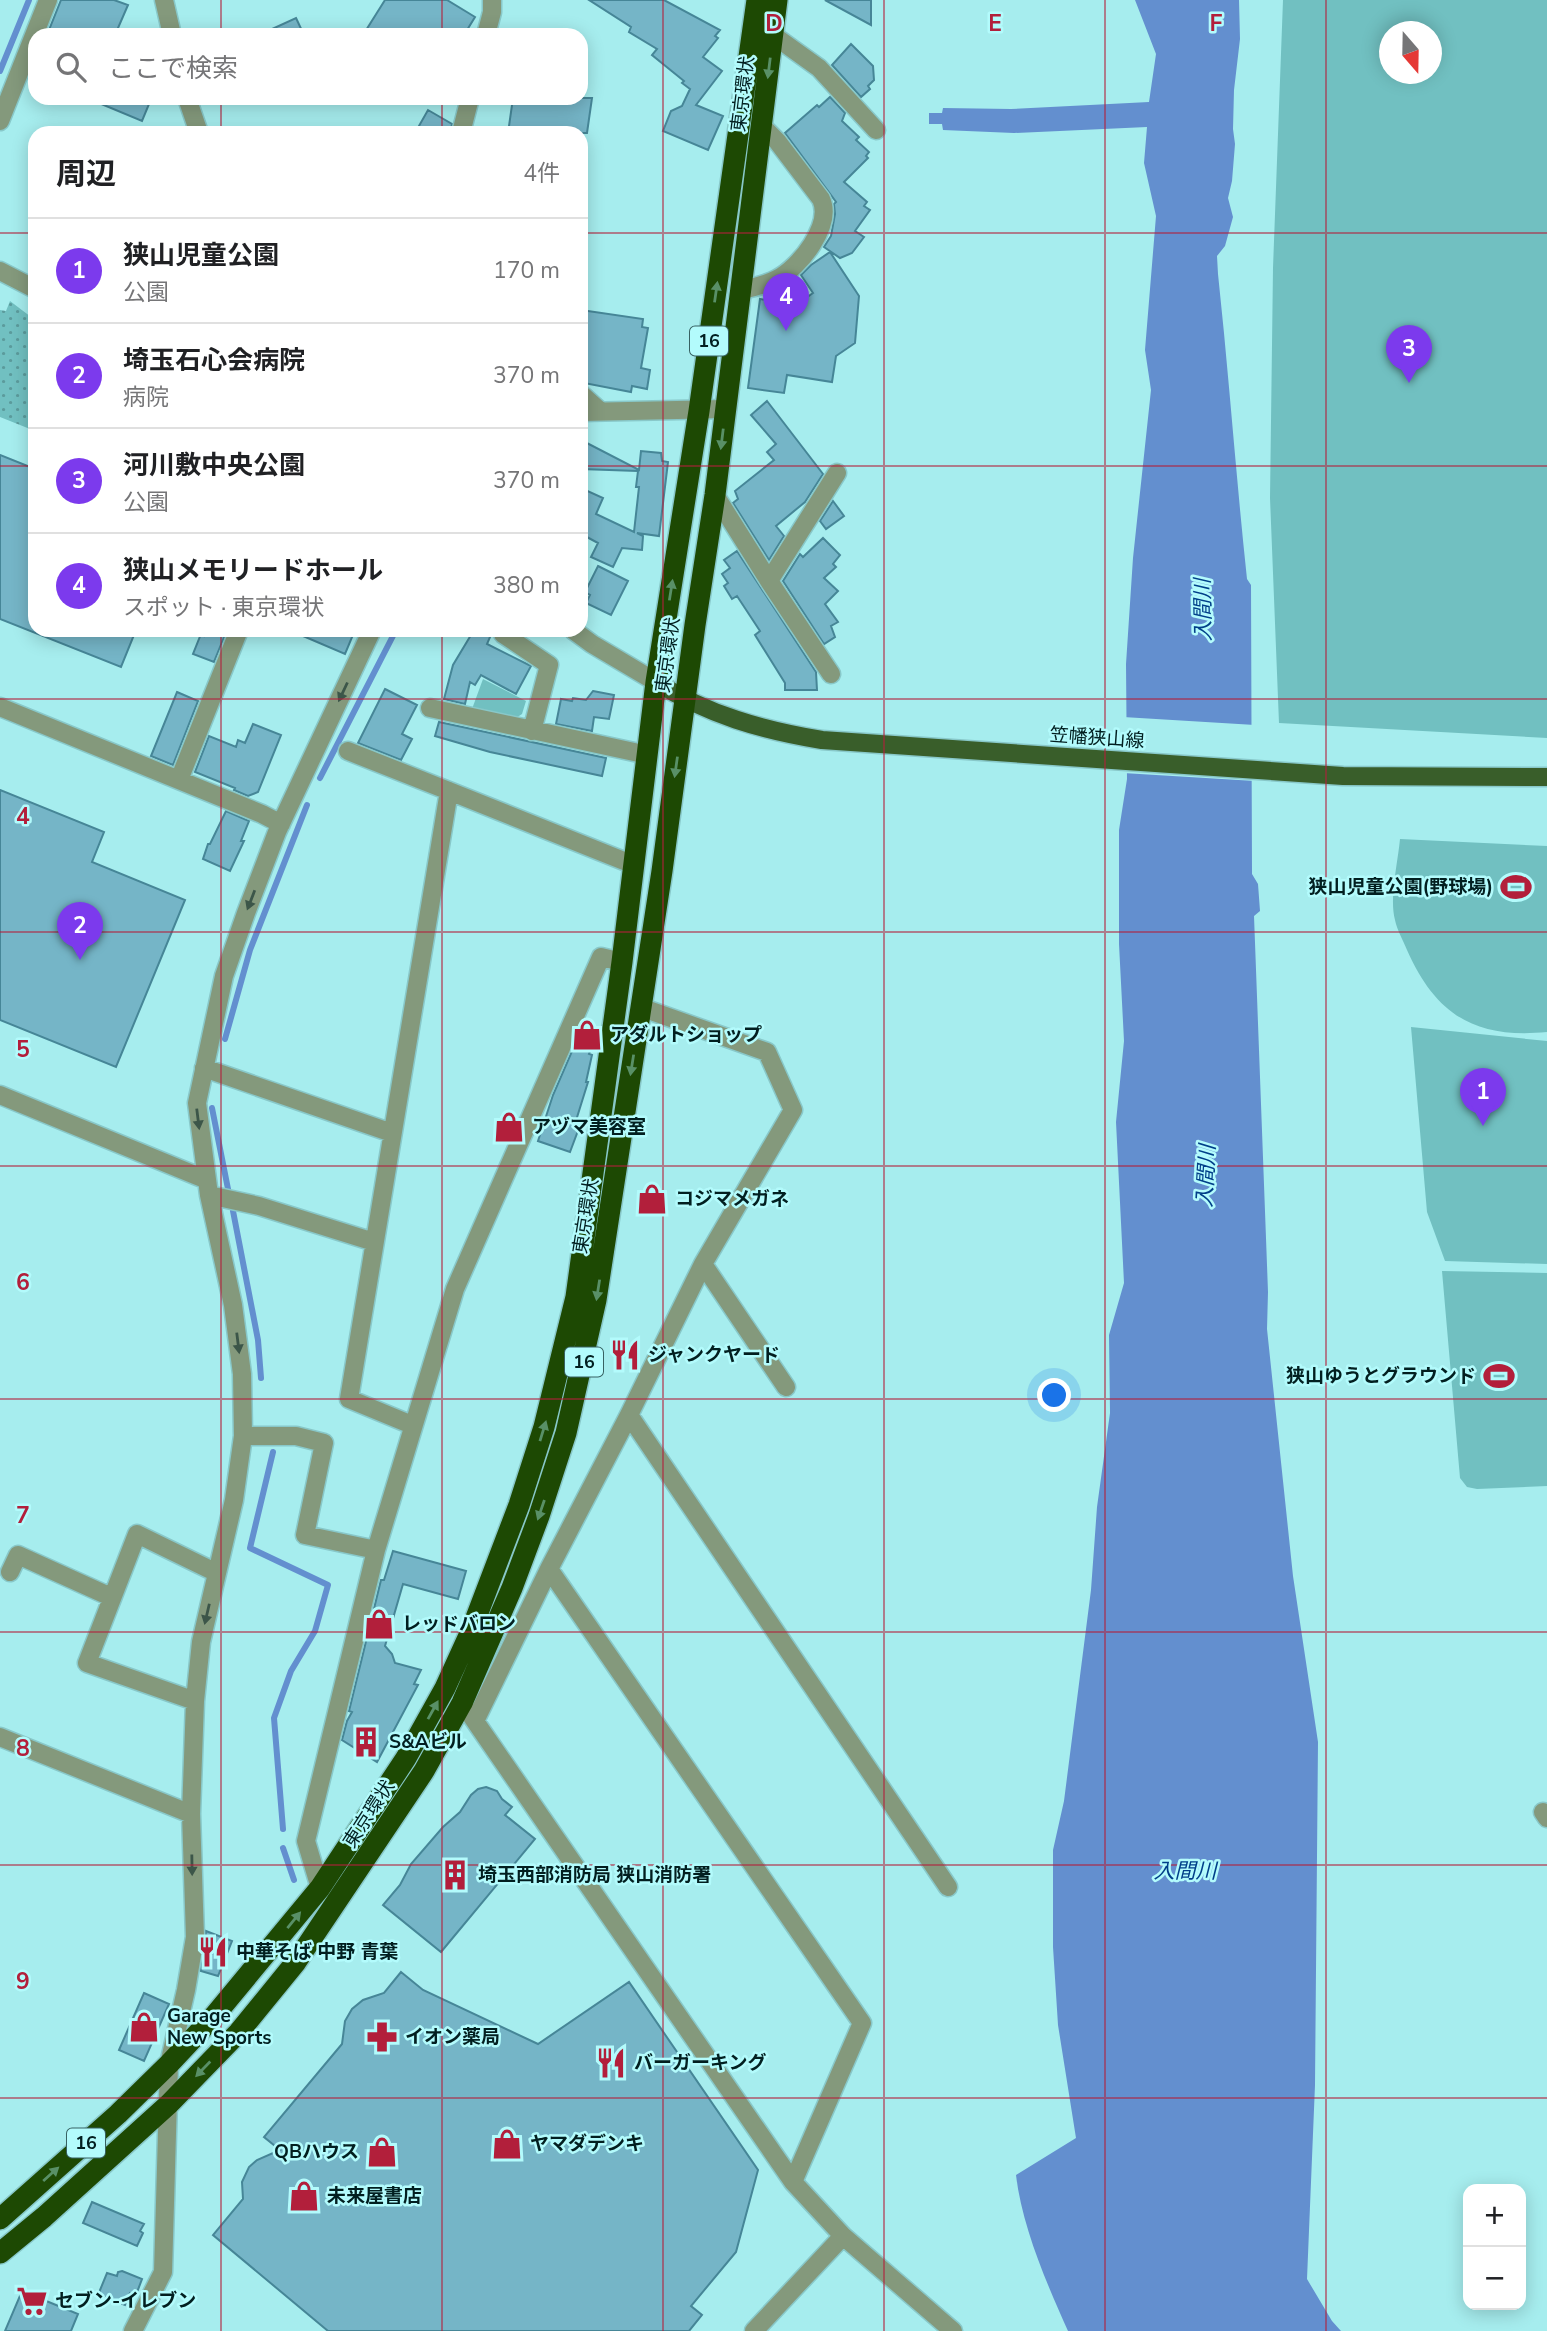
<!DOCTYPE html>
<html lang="ja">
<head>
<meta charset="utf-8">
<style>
  body { margin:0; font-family:"Nunito Sans","Noto Sans JP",sans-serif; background:#f6f6f6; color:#202124 }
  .controls { position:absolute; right:21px; bottom:21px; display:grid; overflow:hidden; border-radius:14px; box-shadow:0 4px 18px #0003 }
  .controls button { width:63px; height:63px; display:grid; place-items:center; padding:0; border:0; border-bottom:2px solid #e0e0e0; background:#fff; color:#202124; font:35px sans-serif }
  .compass { position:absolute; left:1379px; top:21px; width:63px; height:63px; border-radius:50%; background:#fff; box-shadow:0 4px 18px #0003; rotate:160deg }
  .you { position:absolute; left:1055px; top:1396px; width:24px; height:24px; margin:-18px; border:5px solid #fff; border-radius:50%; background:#1a73e8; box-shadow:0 0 0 10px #1a73e833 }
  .badge { display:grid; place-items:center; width:46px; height:46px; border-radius:50%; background:#7c3aed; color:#fff; font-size:23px; font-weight:700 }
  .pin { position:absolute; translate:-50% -58px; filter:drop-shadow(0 2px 4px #0008) }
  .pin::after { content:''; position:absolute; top:37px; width:24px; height:21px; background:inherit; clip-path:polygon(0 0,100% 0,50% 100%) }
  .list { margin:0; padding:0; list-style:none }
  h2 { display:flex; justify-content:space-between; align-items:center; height:91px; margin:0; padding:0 28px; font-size:30px }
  h2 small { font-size:23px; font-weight:400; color:#757577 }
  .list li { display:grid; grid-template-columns:46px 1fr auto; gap:21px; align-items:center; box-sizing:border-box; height:105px; padding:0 28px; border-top:2px solid #e0e0e0 }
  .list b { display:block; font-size:26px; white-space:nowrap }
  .list p { margin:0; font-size:23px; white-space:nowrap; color:#757577 }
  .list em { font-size:23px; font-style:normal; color:#757577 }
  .icon { flex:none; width:38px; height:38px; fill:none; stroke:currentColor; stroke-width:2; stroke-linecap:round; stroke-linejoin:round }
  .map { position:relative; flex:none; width:1547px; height:2331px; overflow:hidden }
  .search { position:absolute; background:#fff; box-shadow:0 4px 18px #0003; left:28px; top:28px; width:560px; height:77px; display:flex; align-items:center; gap:18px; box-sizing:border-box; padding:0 24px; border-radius:21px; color:#757577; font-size:26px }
  .panel { position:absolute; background:#fff; box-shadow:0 4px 18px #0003; left:28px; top:126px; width:560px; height:511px; border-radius:21px }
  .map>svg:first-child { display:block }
</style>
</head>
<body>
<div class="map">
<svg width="1547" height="2331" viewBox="0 0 1547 2331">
  <defs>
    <pattern id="grass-dots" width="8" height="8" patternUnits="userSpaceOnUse" patternTransform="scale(1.75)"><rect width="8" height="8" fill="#71c0c1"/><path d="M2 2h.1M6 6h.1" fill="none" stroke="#5b9b9c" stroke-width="1.8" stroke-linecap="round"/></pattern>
  </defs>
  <rect width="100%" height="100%" fill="#a6edee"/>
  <path fill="url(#grass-dots)" d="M 10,301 L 35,320 L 35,431 L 0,417 L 0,310 L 6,311 Z"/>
  <path fill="#71c0c1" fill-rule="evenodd" d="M 1283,0 L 1547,0 L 1547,738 L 1279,723 L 1270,498 L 1273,268 ZM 1390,32 L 1432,32 L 1432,74 L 1390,74 Z
    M 483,679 L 526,701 L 522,714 L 516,718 L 472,709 Z
    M 1400,839 L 1547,846 L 1547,1032 C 1475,1039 1436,1015 1407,950 C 1403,940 1397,930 1395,920 C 1389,898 1398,862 1400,839 Z
    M 1411,1027 L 1547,1041 L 1547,1264 L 1445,1261 L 1427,1212 Z
    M 1442,1271 L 1547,1273 L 1547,1486 L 1477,1489 L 1467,1487 L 1460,1478 Z"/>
  <path fill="#638fcf" d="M 1135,0 L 1239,0 L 1240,39 L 1234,90 L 1233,129 L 1235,144 L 1232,181 L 1228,198 L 1233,217 L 1225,246 L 1217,256 L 1218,274 C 1229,376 1236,477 1247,579 L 1251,585 L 1252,874 L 1258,884 L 1260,911 L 1254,916 L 1268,1292 L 1267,1329 L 1293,1576 L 1318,1742 L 1315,2085 L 1307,2279 L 1332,2321 L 1341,2331 L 1068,2331 C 1047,2284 1022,2227 1016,2175 L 1076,2138 L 1058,2025 L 1053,1947 L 1053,1850 L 1064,1801 L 1091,1590 L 1097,1507 L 1110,1413 L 1109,1335 L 1124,1283 L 1116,1122 L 1124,1041 L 1119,944 L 1119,830 L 1127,779 L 1126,664 L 1133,558 L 1151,390 L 1145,350 L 1156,216 L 1144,163 L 1147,127 L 1014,133 L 943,130 L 942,124 L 929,124 L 929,113 L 942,113 L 943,108 L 1011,109 L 1149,102 L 1156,54 Z"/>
  <path fill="#a6edee" d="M 1123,717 L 1255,725 L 1255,781 L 1123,773 Z"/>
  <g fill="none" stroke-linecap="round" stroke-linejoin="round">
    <path stroke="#638fcf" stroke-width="6" d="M 0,71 L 29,0
      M 320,778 L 396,630
      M 225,1039 L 250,950 L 307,805
      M 212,1108 L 228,1189
      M 233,1211 L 258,1340 L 261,1378
      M 273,1452 L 250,1548 L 328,1585 L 315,1631 L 291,1671 L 274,1718 L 283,1829
      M 283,1848 L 294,1880"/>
  </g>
  <path fill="#75b5c7" stroke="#468697" stroke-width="2" d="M 61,0 L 114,0 L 128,5 L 115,35 L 47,35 Z
    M 385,0 L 447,0 L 475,17 L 464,35 L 363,35 Z
    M 589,0 L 664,0 L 720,30 L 715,36 L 718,38 L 703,57 L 722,71 L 696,105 L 723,116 L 708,150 L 663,131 L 671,111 L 682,106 L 690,89 L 682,83 L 684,81 L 652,55 L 657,49 L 629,32 L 631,27 Z
    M 825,0 L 871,0 L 871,25 Z
    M 296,18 L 304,35 L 259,35 Z
    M 851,44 L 873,66 L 874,80 L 868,86 L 870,89 L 861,97 L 832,65 Z
    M 830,97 L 845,113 L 842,121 L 859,137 L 856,140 L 869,152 L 866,156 L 868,158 L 844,182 L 867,202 L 864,206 L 870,210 L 855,231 L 864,237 L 852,253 L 840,258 L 824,247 L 831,236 L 835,214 L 834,204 L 836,202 L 785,133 L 817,105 L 819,107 Z
    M 87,98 L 133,98 L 149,104 L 142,121 Z
    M 513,98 L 592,98 L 587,133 L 508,133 Z
    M 428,110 L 452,124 L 450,133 L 415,133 Z
    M 830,252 L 859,296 L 855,343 L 836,356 L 832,382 L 787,375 L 784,393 L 748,388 L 760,299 L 796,305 L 813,293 L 801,275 L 811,265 Z
    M 581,310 L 643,319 L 642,327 L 648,328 L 641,368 L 650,370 L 647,389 L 632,386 L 631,392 L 584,383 L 586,366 L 581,366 Z
    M 767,401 L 823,474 L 805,502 L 776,526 L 784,536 L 769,560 L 733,503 L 738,499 L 735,491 L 774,460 L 767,452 L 776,444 L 751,415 Z
    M 581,440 L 639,470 L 641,451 L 661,453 L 662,461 L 668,462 L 659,536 L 637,533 L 643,536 L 642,550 L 622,548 L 613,567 L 591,557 L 598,543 L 585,536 L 581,545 L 581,488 L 603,498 L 596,514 L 634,532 L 639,487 L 636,487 L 638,471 L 581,469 Z
    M 0,455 L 35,469 L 35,630 L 136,630 L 121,667 L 0,619 Z
    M 833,501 L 844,516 L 826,529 L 820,521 Z
    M 823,538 L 840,555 L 833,564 L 836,567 L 824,578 L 838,591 L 825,604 L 838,622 L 831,626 L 835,637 L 824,644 L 783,581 L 800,554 L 803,557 Z
    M 737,551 L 816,672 L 817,690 L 785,690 L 785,683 L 755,635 L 760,631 L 737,596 L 732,599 L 724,586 L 728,583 L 722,574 L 730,568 L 724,560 Z
    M 598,566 L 628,581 L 611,615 L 586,603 L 590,595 L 585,592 Z
    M 207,630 L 227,630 L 214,662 L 193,654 L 201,634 L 204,636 Z
    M 289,630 L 355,630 L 345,654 Z
    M 474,630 L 493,630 L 487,644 L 531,666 L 516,694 L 481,675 L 475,685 L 470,682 L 465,704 L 444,699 L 453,665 Z
    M 385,689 L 417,705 L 402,734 L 412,739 L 401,760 L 358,743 Z
    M 593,691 L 614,695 L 609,719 L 594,717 L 592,731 L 556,724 L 561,699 L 572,701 L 573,698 L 586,700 Z
    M 177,692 L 198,701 L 173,765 L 151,756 Z
    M 439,722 L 606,758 L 602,776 L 490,752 L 435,736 Z
    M 253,724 L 281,735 L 258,792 L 248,796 L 234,790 L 235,788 L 195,772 L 209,736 L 236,747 L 238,740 L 245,743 Z
    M 0,790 L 104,832 L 92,862 L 185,900 L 116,1067 L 0,1020 Z
    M 226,811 L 249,821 L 241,841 L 244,841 L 230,871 L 203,859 L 208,844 L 210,844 Z
    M 579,1035 L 594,1041 L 589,1054 L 592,1055 L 586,1082 L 588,1082 L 574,1127 L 579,1128 L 570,1152 L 538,1141 L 553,1095 Z
    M 393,1551 L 466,1571 L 458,1599 L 403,1584 L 385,1646 L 392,1654 L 395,1663 L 421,1670 L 414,1684 L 418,1685 L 377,1762 L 342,1740 L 347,1721 L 352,1712 L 349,1711 L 381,1580 L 384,1580 Z
    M 486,1787 L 497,1791 L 502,1799 L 512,1807 L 505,1815 L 535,1839 L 441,1952 L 383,1905 L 400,1885 L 411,1864 L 443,1827 L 460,1812 L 471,1795 L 478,1789 Z
    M 206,1931 L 232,1941 L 218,1976 L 201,1971 Z
    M 401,1972 L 423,1990 L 538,2044 L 629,1982 L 758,2170 L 736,2252 L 691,2306 L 702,2315 L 689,2331 L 328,2331 L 213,2235 L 243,2199 L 242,2182 L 249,2167 L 257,2160 L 280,2150 L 264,2137 L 342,2044 L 345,2021 L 352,2009 L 363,2000 L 384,1993 Z
    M 144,1993 L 169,2004 L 144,2061 L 119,2050 Z
    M 92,2202 L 144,2224 L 140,2231 L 143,2233 L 137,2246 L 83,2223 Z
    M 122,2271 L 142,2279 L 136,2295 L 130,2293 L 125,2305 L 98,2295 L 107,2273 L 117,2276 L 118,2272 Z
    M 22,2291 L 78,2314 L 71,2331 L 5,2331 Z"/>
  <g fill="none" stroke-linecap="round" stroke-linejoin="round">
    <g stroke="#88c8c9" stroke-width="21">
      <path id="minor" d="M 164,0 L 172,35
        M 486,35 L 492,12 L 492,0
        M 773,35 L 819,68 L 876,130
        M 187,98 L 199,133
        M 0,121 L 48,0
        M 461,133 L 470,98
        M 0,271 L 35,289
        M 741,291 C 752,287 766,285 777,279 C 800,267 833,225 821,199 L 777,141 L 762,126
        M 581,394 L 600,411
        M 581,412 L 725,409
        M 715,495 L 769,581 L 831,674
        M 769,581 L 837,473
        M 506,630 L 503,634 L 549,665 L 532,731
        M 573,630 L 592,644 L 656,682
        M 0,707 L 262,814 L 281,824
        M 430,708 L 648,755
        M 348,751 L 449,791
        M 179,780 L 239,630
        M 204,1068 L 392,1133
        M 0,1095 L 207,1180
        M 209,1195 L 259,1206 L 374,1242
        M 703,1264 L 786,1387
        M 629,1415 L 948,1887
        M 412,1425 L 349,1399 L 449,791 L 634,865
        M 243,1436 L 296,1436 L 324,1443 L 305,1535 L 376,1550
        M 549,1569 L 862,2023 L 793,2182
        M 10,1572 L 18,1555 L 111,1597
        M 195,1701 L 87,1663 L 137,1534 L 217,1573
        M 468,1711 L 793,2182 L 843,2236 L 953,2331
        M 475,1721 L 549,1569 L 629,1415 L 703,1264 L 793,1110 L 767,1052 L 640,1007
        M 0,1737 L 191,1814
        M 1543,1812 L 1547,1818
        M 320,1888 L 306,1841 L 376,1550 L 455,1289 L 601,957 L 622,962
        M 133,2331 L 163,2272 L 169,2064 L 186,1990 L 195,1937 L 191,1814 L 195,1701 L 201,1642 L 234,1500 L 243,1436 L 242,1374 L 233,1305 L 209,1195 L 197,1103 L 224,976 L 246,913 L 277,832 L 372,630
        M 754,2331 L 843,2236"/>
    </g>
    <g stroke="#88c8c9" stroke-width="21">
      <path id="major" d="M 656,682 C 708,715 762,730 822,740 L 1343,776 L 1547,777"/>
    </g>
    <g stroke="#88c8c9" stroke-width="24">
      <path id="highway" d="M 0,2219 L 118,2114 L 169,2064 L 215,2015 L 320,1888 L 406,1758 L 445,1688 L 471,1631 L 519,1505 L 544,1427 L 576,1297 L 622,962 L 656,682 L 699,411 L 757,0
        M 0,2253 L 44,2217 L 169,2104 L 239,2032 L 296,1962 L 424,1771 L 462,1703 L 512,1588 L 539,1516 L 566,1433 L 596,1300 L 662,871 L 695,625 L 715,495 L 777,0"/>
    </g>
    <use href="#minor" stroke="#84997c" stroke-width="18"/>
    <use href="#major" stroke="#395e2a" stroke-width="18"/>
    <use href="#highway" stroke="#1d4903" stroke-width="21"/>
  </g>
  <defs><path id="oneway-solid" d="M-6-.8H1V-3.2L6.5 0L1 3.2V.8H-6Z" transform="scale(1.75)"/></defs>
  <g fill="#599067">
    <use href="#oneway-solid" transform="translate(769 68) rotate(97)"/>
    <use href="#oneway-solid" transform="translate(716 292) rotate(-82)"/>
    <use href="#oneway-solid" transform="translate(722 439) rotate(97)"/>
    <use href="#oneway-solid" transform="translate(671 590) rotate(-81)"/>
    <use href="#oneway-solid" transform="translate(676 767) rotate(98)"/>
    <use href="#oneway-solid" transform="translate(632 1065) rotate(99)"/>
    <use href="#oneway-solid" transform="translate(598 1290) rotate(99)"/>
    <use href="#oneway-solid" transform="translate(543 1431) rotate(-73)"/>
    <use href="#oneway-solid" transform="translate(541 1510) rotate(109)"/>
    <use href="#oneway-solid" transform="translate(433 1710) rotate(-61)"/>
    <use href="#oneway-solid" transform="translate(294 1920) rotate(-51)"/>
    <use href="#oneway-solid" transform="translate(203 2069) rotate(134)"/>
    <use href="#oneway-solid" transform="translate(51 2174) rotate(-42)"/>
  </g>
  <g fill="#3c5649">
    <use href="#oneway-solid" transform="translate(343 692) rotate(115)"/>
    <use href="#oneway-solid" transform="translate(251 900) rotate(111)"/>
    <use href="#oneway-solid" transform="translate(198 1119) rotate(83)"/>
    <use href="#oneway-solid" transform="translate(238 1343) rotate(83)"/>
    <use href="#oneway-solid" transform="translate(207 1614) rotate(103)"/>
    <use href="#oneway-solid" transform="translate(192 1865) rotate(89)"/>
  </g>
  <path fill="none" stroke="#b21f3b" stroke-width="2" stroke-opacity="0.55" d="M 221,0 L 221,35M 442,0 L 442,35M 663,0 L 663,2331M 884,0 L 884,2331M 1105,0 L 1105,2331M 1326,0 L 1326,2331M 221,98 L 221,133M 442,98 L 442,133M 0,233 L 35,233M 581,233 L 1547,233M 0,466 L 35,466M 581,466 L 1547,466M 221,630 L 221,2331M 442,630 L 442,2331M 0,699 L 1547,699M 0,932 L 1547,932M 0,1166 L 1547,1166M 0,1399 L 1547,1399M 0,1632 L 1547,1632M 0,1865 L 1547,1865M 0,2098 L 1547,2098"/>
  <defs>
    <g id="stadium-bare" transform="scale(2.415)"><path d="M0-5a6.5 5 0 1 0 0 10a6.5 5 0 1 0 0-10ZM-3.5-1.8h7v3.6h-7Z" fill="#b21f3b" stroke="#b3fbfc" stroke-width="2.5" paint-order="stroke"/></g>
    <g id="shop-bare" transform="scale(2.415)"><path d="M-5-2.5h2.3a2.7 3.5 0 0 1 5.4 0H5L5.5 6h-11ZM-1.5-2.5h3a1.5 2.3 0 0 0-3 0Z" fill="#b21f3b" stroke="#b3fbfc" stroke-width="2.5" paint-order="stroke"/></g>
    <g id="restaurant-bare" transform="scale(2.415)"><path d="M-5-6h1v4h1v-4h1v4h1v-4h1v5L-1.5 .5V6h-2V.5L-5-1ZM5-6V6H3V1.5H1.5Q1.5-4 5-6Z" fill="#b21f3b" stroke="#b3fbfc" stroke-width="2.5" paint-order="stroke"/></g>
    <g id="building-bare" transform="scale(2.415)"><path d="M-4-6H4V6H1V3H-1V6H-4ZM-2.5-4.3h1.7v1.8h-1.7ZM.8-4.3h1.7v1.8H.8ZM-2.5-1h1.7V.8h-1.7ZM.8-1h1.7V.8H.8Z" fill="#b21f3b" stroke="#b3fbfc" stroke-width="2.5" paint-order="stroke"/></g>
    <g id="pharmacy-bare" transform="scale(2.415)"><path d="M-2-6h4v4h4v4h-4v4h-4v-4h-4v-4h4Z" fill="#b21f3b" stroke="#b3fbfc" stroke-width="2.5" paint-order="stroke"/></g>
    <g id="supermarket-bare" transform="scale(2.415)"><path d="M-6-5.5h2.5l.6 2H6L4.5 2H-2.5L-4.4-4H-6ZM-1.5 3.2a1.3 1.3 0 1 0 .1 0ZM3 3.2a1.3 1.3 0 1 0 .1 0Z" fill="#b21f3b" stroke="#b3fbfc" stroke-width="2.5" paint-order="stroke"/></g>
  </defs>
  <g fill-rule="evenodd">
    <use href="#stadium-bare" x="1516" y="887"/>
    <use href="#shop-bare" x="587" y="1035"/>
    <use href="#shop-bare" x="509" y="1127"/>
    <use href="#shop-bare" x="652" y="1199"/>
    <use href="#restaurant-bare" x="625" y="1355"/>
    <use href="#stadium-bare" x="1499" y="1376"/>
    <use href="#shop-bare" x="379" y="1624"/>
    <use href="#building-bare" x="366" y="1742"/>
    <use href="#building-bare" x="455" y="1875"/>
    <use href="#restaurant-bare" x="213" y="1952"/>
    <use href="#shop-bare" x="144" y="2027"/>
    <use href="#pharmacy-bare" x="382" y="2037"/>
    <use href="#restaurant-bare" x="611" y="2063"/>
    <use href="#shop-bare" x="507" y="2144"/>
    <use href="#shop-bare" x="382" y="2152"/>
    <use href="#shop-bare" x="304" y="2196"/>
    <use href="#supermarket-bare" x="32" y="2301"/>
  </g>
  <g text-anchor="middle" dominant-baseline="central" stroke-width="5" stroke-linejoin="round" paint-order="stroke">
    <g fill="#b3fbfc" stroke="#376162" stroke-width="2">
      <rect x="690" y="326.5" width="38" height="29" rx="5"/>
      <rect x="565" y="1347.5" width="38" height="29" rx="5"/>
      <rect x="67" y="2128.5" width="38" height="29" rx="5"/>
    </g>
    <g font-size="18" font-weight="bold" fill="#021f20">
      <text x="709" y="341">16</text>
      <text x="584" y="1362">16</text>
      <text x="86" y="2143">16</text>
    </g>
    <g font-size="19" fill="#021f20" stroke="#b3fbfc">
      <text transform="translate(743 94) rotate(-83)">東京環状</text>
      <text transform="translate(668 655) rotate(-82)">東京環状</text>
      <text transform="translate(1097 738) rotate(4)">笠幡狭山線</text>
      <text transform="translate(586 1216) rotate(-81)">東京環状</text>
      <text transform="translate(369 1814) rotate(-57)">東京環状</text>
    </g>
    <g font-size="19" font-weight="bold" fill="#021f20" stroke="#b3fbfc" text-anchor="start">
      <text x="1493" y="887" text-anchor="end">狭山児童公園(野球場)</text>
      <text x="610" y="1035">アダルトショップ</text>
      <text x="532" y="1127">アヅマ美容室</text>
      <text x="675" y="1199">コジマメガネ</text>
      <text x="648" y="1355">ジャンクヤード</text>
      <text x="1476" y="1376" text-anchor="end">狭山ゆうとグラウンド</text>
      <text x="402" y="1624">レッドバロン</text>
      <text x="389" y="1742">S&amp;Aビル</text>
      <text x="478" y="1875">埼玉西部消防局 狭山消防署</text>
      <text x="236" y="1952">中華そば 中野 青葉</text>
      <text x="167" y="2016">Garage<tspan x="167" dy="22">New Sports</tspan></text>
      <text x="405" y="2037">イオン薬局</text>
      <text x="634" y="2063">バーガーキング</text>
      <text x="530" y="2144">ヤマダデンキ</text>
      <text x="359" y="2152" text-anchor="end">QBハウス</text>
      <text x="327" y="2196">未来屋書店</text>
      <text x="55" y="2301">セブン-イレブン</text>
    </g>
    <g font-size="21" font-style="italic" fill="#003f89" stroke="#b3fbfc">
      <text transform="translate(1203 610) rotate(-91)">入間川</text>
      <text transform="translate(1206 1176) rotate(-87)">入間川</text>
      <text x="1185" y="1871">入間川</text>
    </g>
  </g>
  <g font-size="23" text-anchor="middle" font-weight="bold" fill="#b21f3b" stroke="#b3fbfc" stroke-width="5" stroke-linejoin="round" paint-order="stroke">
    <text x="774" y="31">D</text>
    <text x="995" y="31">E</text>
    <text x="1216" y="31">F</text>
    <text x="23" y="824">4</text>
    <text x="23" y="1057">5</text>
    <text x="23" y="1290">6</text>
    <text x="23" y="1523">7</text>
    <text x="23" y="1756">8</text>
    <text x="23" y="1989">9</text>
  </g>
</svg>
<div class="controls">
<button>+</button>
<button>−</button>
</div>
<svg class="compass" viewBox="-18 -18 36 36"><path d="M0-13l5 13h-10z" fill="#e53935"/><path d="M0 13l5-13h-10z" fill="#757577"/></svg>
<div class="you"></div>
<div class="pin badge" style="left:1483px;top:1126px">1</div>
<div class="pin badge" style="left:80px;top:960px">2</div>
<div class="pin badge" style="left:1409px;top:383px">3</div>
<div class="pin badge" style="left:786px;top:331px">4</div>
<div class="search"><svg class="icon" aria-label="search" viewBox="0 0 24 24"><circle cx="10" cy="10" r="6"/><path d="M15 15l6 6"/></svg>ここで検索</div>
<section class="panel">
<h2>周辺<small>4件</small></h2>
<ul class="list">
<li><span class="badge">1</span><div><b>狭山児童公園</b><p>公園</p></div><em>170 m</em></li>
<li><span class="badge">2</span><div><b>埼玉石心会病院</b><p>病院</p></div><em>370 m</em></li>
<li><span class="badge">3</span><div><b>河川敷中央公園</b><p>公園</p></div><em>370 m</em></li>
<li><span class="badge">4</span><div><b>狭山メモリードホール</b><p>スポット · 東京環状</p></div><em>380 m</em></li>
</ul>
</section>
</div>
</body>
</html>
